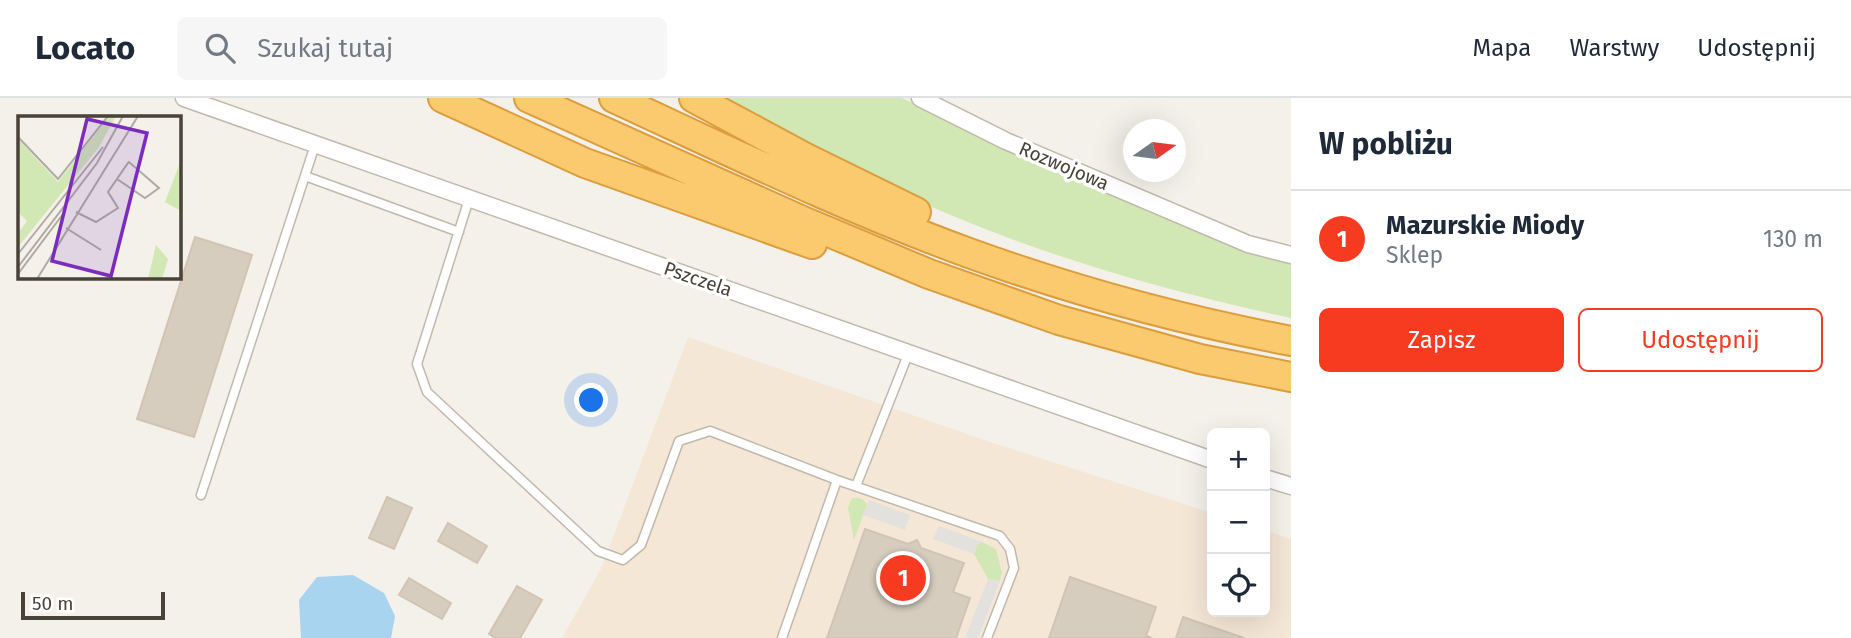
<!DOCTYPE html>
<html lang="pl">
<head>
<meta charset="utf-8">
<style>
  body { margin:0; font-family:"Fira Sans",sans-serif; background:#f6f6f7; color:#1f2937 }
  .controls { position:absolute; right:21px; bottom:21px; display:grid; overflow:hidden; border-radius:10px; box-shadow:0 7px 28px #0002 }
  .controls button { width:63px; height:63px; display:grid; place-items:center; padding:0; border:0; border-bottom:2px solid #e0e1e3; background:#fff; color:#1f2937; font:35px sans-serif }
  .compass { position:absolute; left:1123px; top:21px; width:63px; height:63px; border-radius:50%; background:#fff; box-shadow:0 7px 28px #0002; rotate:76deg }
  .scale { position:absolute; left:21px; bottom:18px; width:144px; box-sizing:border-box; padding-left:7px; border:4px solid #484238; border-top:0; font-size:19px; line-height:24px; white-space:nowrap; color:#484238; -webkit-text-stroke:5px #fff; paint-order:stroke }
  .you { position:absolute; left:592px; top:303px; width:24px; height:24px; margin:-18px; border:5px solid #fff; border-radius:50%; background:#1a73e8; box-shadow:0 0 0 10px #1a73e833 }
  .badge { display:grid; place-items:center; width:46px; height:46px; border-radius:50%; background:#f63b20; color:#fff; font-size:23px; font-weight:700 }
  .pin { position:absolute; translate:-50% -50%; border:4px solid #fff; box-shadow:0 2px 7px #0006 }
  .list { margin:0; padding:0; list-style:none }
  h2 { display:flex; justify-content:space-between; align-items:center; height:91px; margin:0; padding:0 28px; font-size:30px }
  h2 small { font-size:23px; font-weight:400; color:#747a83 }
  .list li { display:grid; grid-template-columns:46px 1fr auto; gap:21px; align-items:center; box-sizing:border-box; height:98px; padding:0 28px; border-top:2px solid #e0e1e3 }
  .list b { display:block; font-size:26px; white-space:nowrap }
  .list p { margin:0; font-size:23px; white-space:nowrap; color:#747a83 }
  .list em { font-size:23px; font-style:normal; color:#747a83 }
  .actions { display:flex; gap:14px; padding:21px 28px }
  .actions a { flex:1; padding:16px 0; border:2px solid #f63b20; border-radius:10px; text-align:center; font-size:24px; color:#f63b20 }
  .actions .main { background:#f63b20; color:#fff }
  .icon { flex:none; width:38px; height:38px; fill:none; stroke:currentColor; stroke-width:2; stroke-linecap:round; stroke-linejoin:round }
  .map { position:relative; flex:none; width:1291px; height:540px; overflow:hidden }
  header { display:flex; align-items:center; gap:42px; box-sizing:border-box; height:98px; padding:0 35px; background:#fff; border-bottom:2px solid #e0e1e3 }
  header strong { font-size:33px }
  nav { display:flex; gap:38px; margin-inline-start:auto; font-size:24px }
  .search { width:490px; height:63px; background:#f6f6f7; display:flex; align-items:center; gap:18px; box-sizing:border-box; padding:0 24px; border-radius:10px; color:#747a83; font-size:26px }
  main { display:flex }
  aside { flex:1; background:#fff }
  .map>svg:first-child { display:block }
</style>
</head>
<body>
<header>
<strong>Locato</strong>
<div class="search"><svg class="icon" aria-label="search" viewBox="0 0 24 24"><circle cx="10" cy="10" r="6"/><path d="M15 15l6 6"/></svg>Szukaj tutaj</div>
<nav><a>Mapa</a><a>Warstwy</a><a>Udostępnij</a></nav>
</header>
<main>
<div class="map">
<svg width="1291" height="540" viewBox="0 0 1291 540">
  <rect width="100%" height="100%" fill="#f4f1ea"/>
  <path fill="#f5e7d6" d="M 688,239 L 993,345 L 1212,415 L 1212,514 L 1265,514 L 1265,432 L 1291,441 L 1291,540 L 562,540 L 601,471 Z"/>
  <path fill="#d1e8b4" d="M 724,0 L 902,0 L 1146,110 L 1291,164 L 1291,220 C 1150,190 1013,149 883,87 C 828,62 777,29 724,0 Z
    M 852,400 C 860,400 864,400 867,407 L 854,442 L 848,410 Z
    M 982,444 L 996,451 L 1002,475 L 1000,483 L 988,481 L 974,456 L 977,446 Z"/>
  <path fill="#e3e1de" d="M 869,402 L 910,417 L 905,432 L 863,417 Z
    M 939,428 L 982,444 L 977,447 L 974,456 L 933,441 Z
    M 988,481 L 1000,483 L 978,540 L 965,540 Z"/>
  <path fill="#a8d4ef" d="M 353,477 L 384,495 L 395,518 L 391,540 L 301,540 L 299,502 L 317,479 Z"/>
  <path fill="#d6cdbf" stroke="#d1c4b3" stroke-width="2" d="M 195,139 L 252,157 L 194,339 L 137,321 Z
    M 387,399 L 412,410 L 394,451 L 369,440 Z
    M 448,425 L 487,448 L 477,465 L 438,443 Z
    M 865,431 L 908,446 L 917,442 L 921,450 L 964,465 L 953,494 L 970,500 L 956,540 L 827,540 Z
    M 1070,479 L 1156,509 L 1146,538 L 1152,540 L 1049,540 Z
    M 409,480 L 451,505 L 442,521 L 399,497 Z
    M 517,488 L 542,502 L 520,540 L 496,540 L 489,536 Z
    M 1183,519 L 1244,540 L 1176,540 Z"/>
  <g fill="none" stroke-linecap="round" stroke-linejoin="round">
    <g stroke="#c0b9ac" stroke-width="11">
      <path id="service" d="M 305,78 L 459,134
        M 469,101 L 417,266 L 427,294 L 598,453 L 623,462 L 641,447 L 679,343 L 710,333 L 837,382 L 1000,438 L 1010,451 L 1014,470 L 987,540
        M 856,388 L 909,254
        M 201,397 L 315,47
        M 782,540 L 837,382"/>
    </g>
    <g stroke="#c0b9ac" stroke-width="19">
      <path id="minor" d="M 184,0 L 1212,362
        M 920,0 L 1006,43 L 1248,146 L 1291,157
        M 1265,380 L 1291,388"/>
    </g>
    <g stroke="#db9d3d" stroke-width="32">
      <path id="motorway" d="M 443,0 L 585,65 L 812,146
        M 529,0 L 805,124 L 929,176 L 1059,222 L 1200,261 L 1291,279
        M 614,0 C 731,54 848,111 969,155 C 1074,193 1181,222 1291,243
        M 694,0 L 806,60 L 916,114"/>
    </g>
    <use href="#service" stroke="#fff" stroke-width="8"/>
    <use href="#minor" stroke="#fff" stroke-width="16"/>
    <use href="#motorway" stroke="#fbc96e" stroke-width="28"/>
  </g>
  <g text-anchor="middle" dominant-baseline="central" stroke-width="7" stroke-linejoin="round" paint-order="stroke">
    <g font-size="19" fill="#484238" stroke="#fff">
      <text transform="translate(1064 68) rotate(23)">Rozwojowa</text>
      <text transform="translate(698 181) rotate(19)">Pszczela</text>
    </g>
  </g>
  <g transform="translate(18 18)">
    <rect width="163" height="163" fill="#f4f1ea"/>
    <path d="M 91,0 L 98,0 L 81,31 L 0,131 L 0,117 L 9,105 L 0,96 L 0,23 L 40,66 ZM 163,44 L 163,95 L 147,86 ZM 138,129 L 150,143 L 144,163 L 130,163 Z" fill="#d1e8b4"/>
    <path fill="none" stroke="#afaba3" stroke-width="2" d="M 0,21 L 40,63 L 90,0M 58,96 L 78,106 L 100,92 L 90,76 L 110,47 L 111,46 L 141,72 L 127,82 L 99,63M 48,112 L 83,134M 0,138 L 85,31M 0,151 L 79,47 L 105,0M 0,158 L 45,98M 19,163 L 120,0"/>
    <path fill="#7b2cbf" fill-opacity="0.15" stroke="#7b2cbf" stroke-width="3.5" d="M 69,3 L 129,17 L 93,160 L 34,145 Z"/>
    <rect width="163" height="163" fill="none" stroke="#484238" stroke-width="3.5"/>
  </g>
</svg>
<div class="controls">
<button>+</button>
<button>−</button>
<button><svg class="icon" aria-label="locate" viewBox="0 0 24 24"><circle cx="12" cy="12" r="6"/><path d="M12 2v4M12 18v4M2 12h4M18 12h4"/></svg></button>
</div>
<svg class="compass" viewBox="-18 -18 36 36"><path d="M0-13l5 13h-10z" fill="#e53935"/><path d="M0 13l5-13h-10z" fill="#747a83"/></svg>
<div class="scale">50 m</div>
<div class="you"></div>
<div class="pin badge" style="left:903px;top:480px">1</div>
</div>
<aside>
<h2>W pobliżu<small></small></h2>
<ul class="list">
<li><span class="badge">1</span><div><b>Mazurskie Miody</b><p>Sklep</p></div><em>130 m</em></li>
</ul>
<div class="actions"><a class="main">Zapisz</a><a>Udostępnij</a></div>
</aside>
</main>
</body>
</html>
